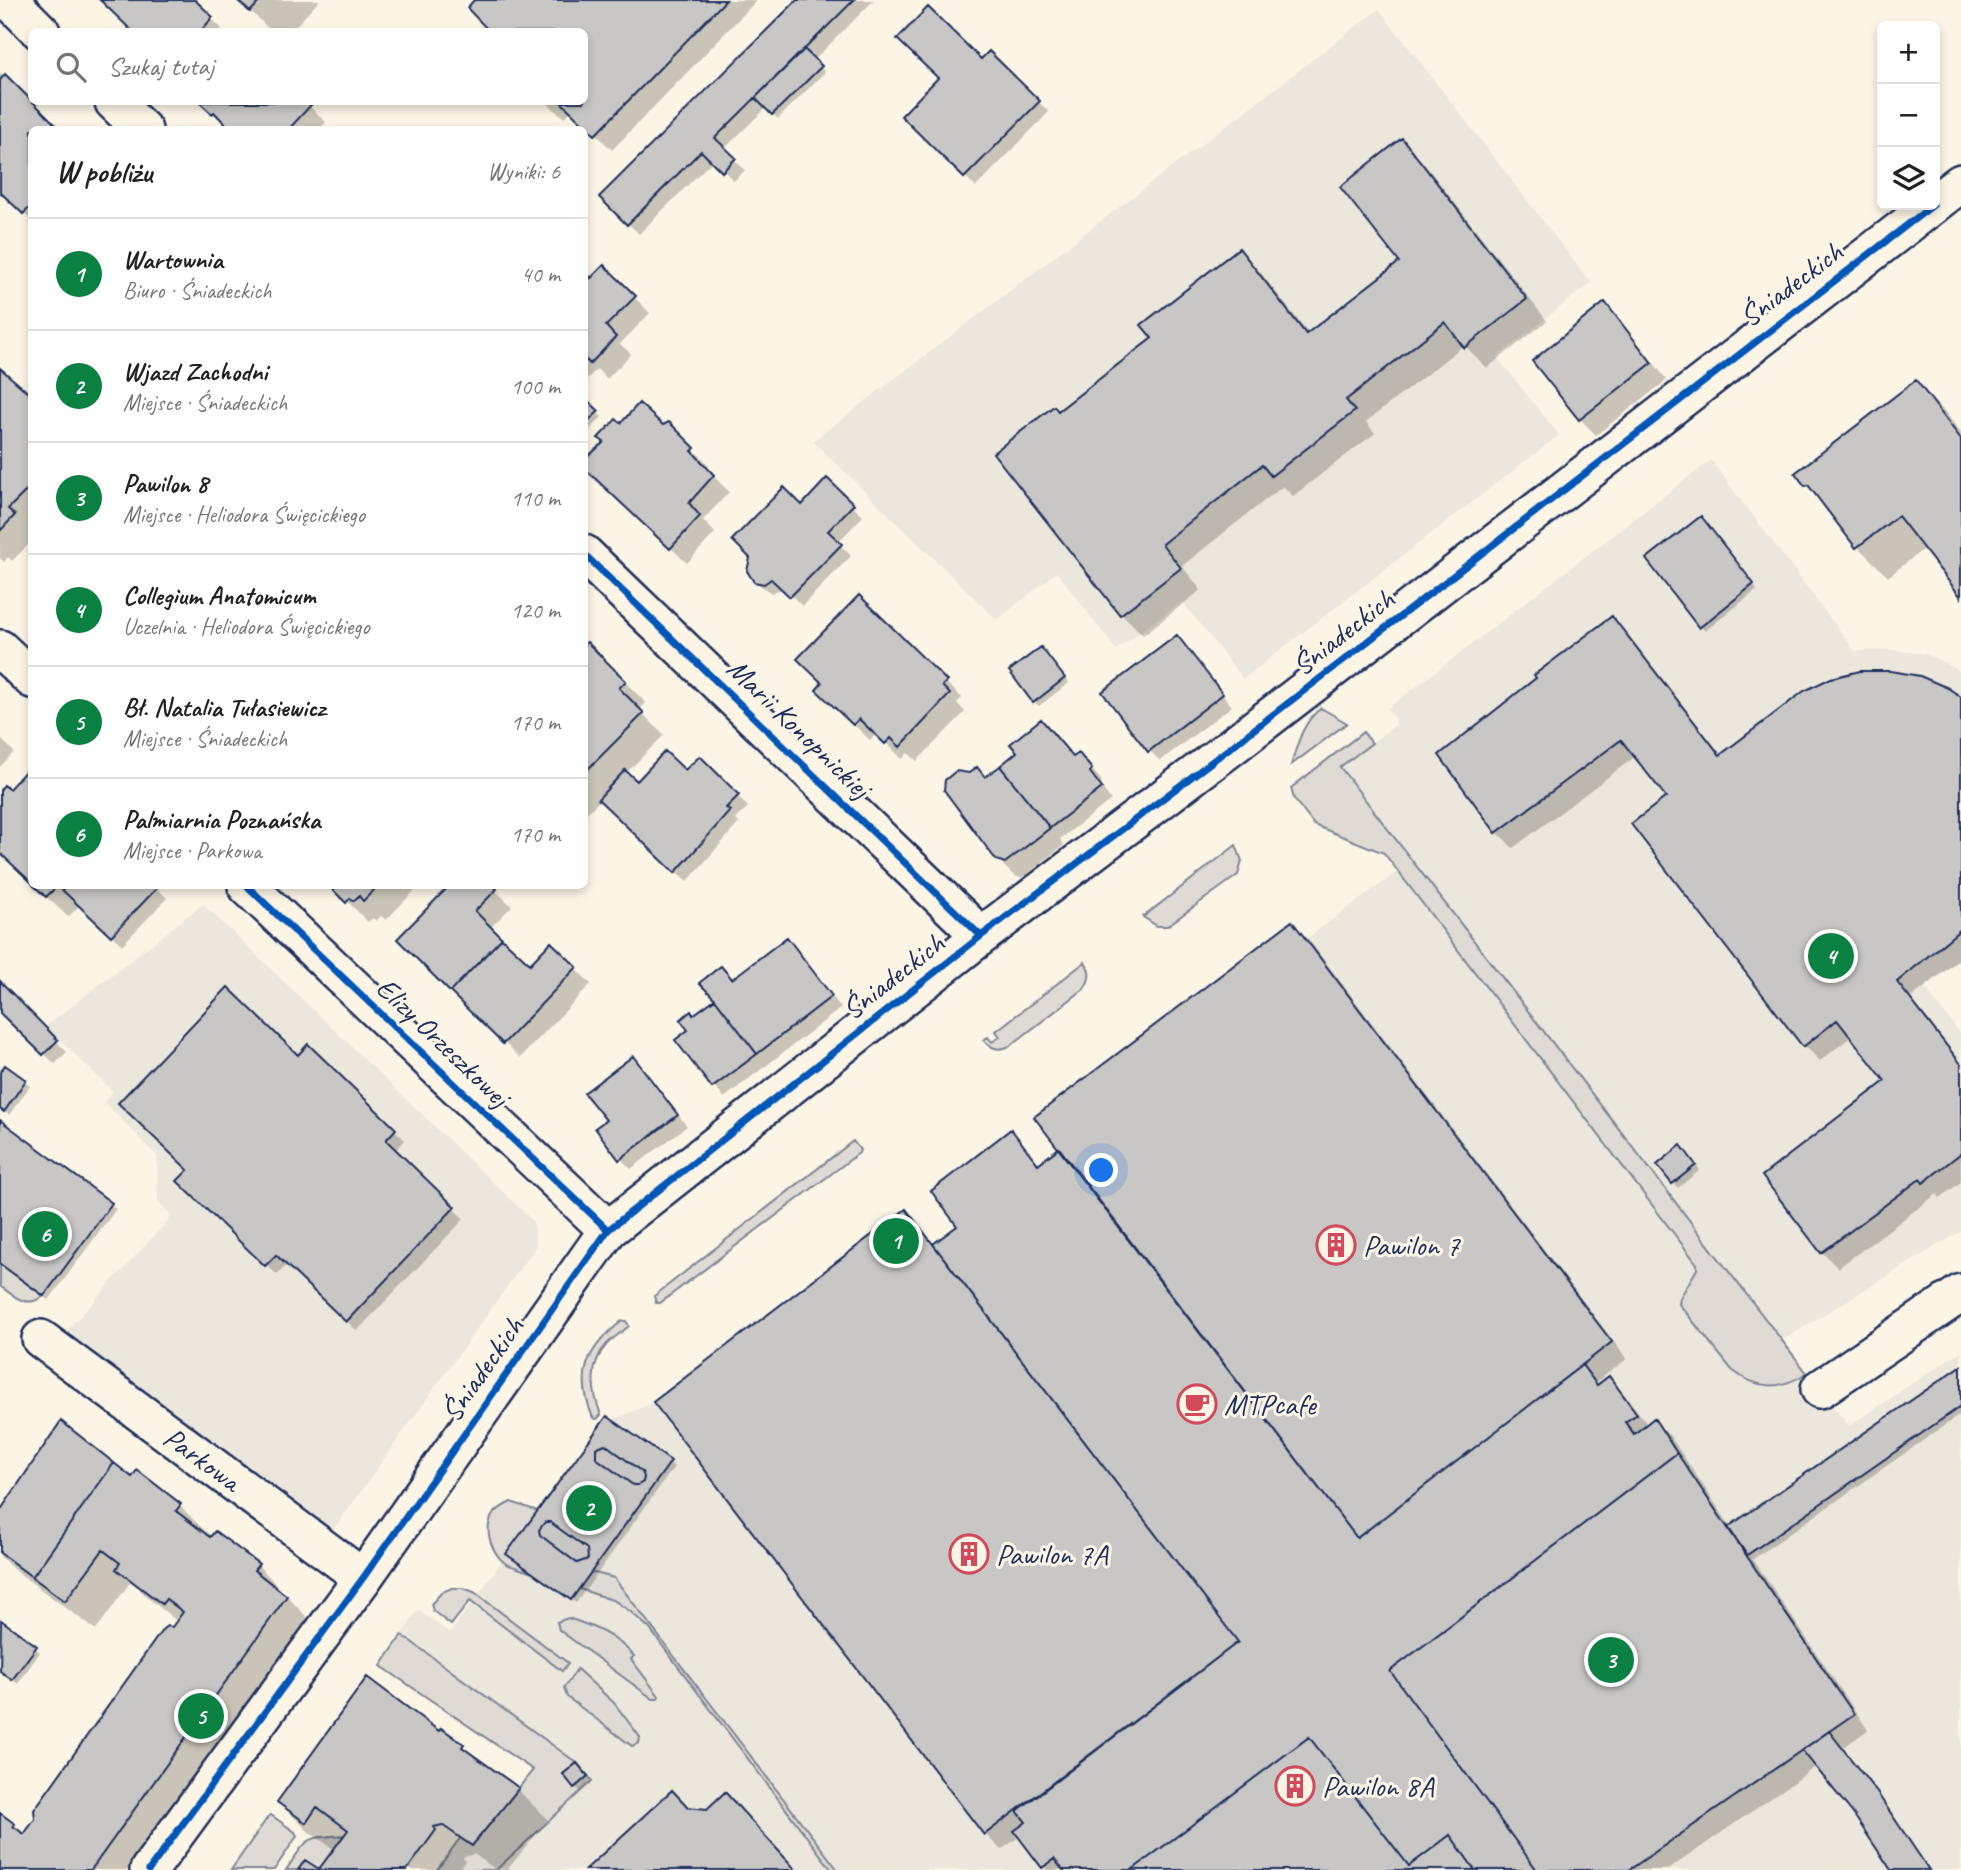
<!DOCTYPE html>
<html lang="pl">
<head>
<meta charset="utf-8">
<style>
  body { margin:0; font-family:Caveat,sans-serif; background:#f2f2f2; color:#222 }
  .controls { position:absolute; right:21px; top:21px; display:grid; overflow:hidden; border-radius:10px; box-shadow:0 4px 10px #0003 }
  .controls button { width:63px; height:63px; display:grid; place-items:center; padding:0; border:0; border-bottom:2px solid #e0e0e0; background:#fff; color:#222; font:35px sans-serif }
  .you { position:absolute; left:1102px; top:1171px; width:24px; height:24px; margin:-18px; border:5px solid #fff; border-radius:50%; background:#1a73e8; box-shadow:0 0 0 10px #1a73e833 }
  .badge { display:grid; place-items:center; width:46px; height:46px; border-radius:50%; background:#0b8043; color:#fff; font-size:23px; font-weight:700 }
  .pin { position:absolute; translate:-50% -50%; border:4px solid #fff; box-shadow:0 2px 7px #0006 }
  .list { margin:0; padding:0; list-style:none }
  h2 { display:flex; justify-content:space-between; align-items:center; height:91px; margin:0; padding:0 28px; font-size:30px }
  h2 small { font-size:23px; font-weight:400; color:#767676 }
  .list li { display:grid; grid-template-columns:46px 1fr auto; gap:21px; align-items:center; box-sizing:border-box; height:112px; padding:0 28px; border-top:2px solid #e0e0e0 }
  .list b { display:block; font-size:26px; white-space:nowrap }
  .list p { margin:0; font-size:23px; white-space:nowrap; color:#767676 }
  .list em { font-size:23px; font-style:normal; color:#767676 }
  .icon { flex:none; width:38px; height:38px; fill:none; stroke:currentColor; stroke-width:2; stroke-linecap:round; stroke-linejoin:round }
  .map { position:relative; flex:none; width:1961px; height:1870px; overflow:hidden }
  .search { position:absolute; background:#fff; box-shadow:0 4px 10px #0003; left:28px; top:28px; width:560px; height:77px; display:flex; align-items:center; gap:18px; box-sizing:border-box; padding:0 24px; border-radius:10px; color:#767676; font-size:26px }
  .panel { position:absolute; background:#fff; box-shadow:0 4px 10px #0003; left:28px; top:126px; width:560px; height:763px; border-radius:10px }
  .map>svg:first-child { display:block }
</style>
</head>
<body>
<div class="map">
<svg width="1961" height="1870" viewBox="0 0 1961 1870">
  <rect width="100%" height="100%" fill="#fcf5e5"/>
  <filter id="ink" filterUnits="userSpaceOnUse"><feTurbulence type="fractalNoise" baseFrequency=".0143" numOctaves="2"/><feDisplacementMap in="SourceGraphic" scale="14" xChannelSelector="R" yChannelSelector="G"/><feConvolveMatrix kernelMatrix="1 2 1 2 8 2 1 2 1" color-interpolation-filters="sRGB"/></filter>
  <g filter="url(#ink)">
    <path fill="#ece7dc" d="M 1379,9 L 1591,283 L 1497,357 L 1559,435 L 1243,679 L 1182,601 L 1116,650 L 1057,572 L 997,620 L 813,441 Z
      M 1711,460 L 1855,651 L 1891,650 L 1926,654 L 1961,671 L 1961,958 L 1925,988 L 1961,1035 L 1961,1231 L 1781,1341 L 1849,1426 L 1961,1351 L 1961,1870 L 455,1870 L 533,1770 L 381,1666 L 418,1610 L 450,1633 L 600,1426 L 653,1402 L 906,1209 L 933,1244 L 956,1226 L 931,1191 L 1011,1129 L 1038,1164 L 1059,1148 L 1034,1117 L 1292,921 L 1306,939 L 1412,861 L 1339,766 L 1396,725 L 1394,717 L 1387,709 Z
      M 203,904 L 533,1221 L 536,1246 L 317,1553 L 52,1347 L 172,1216 L 158,1202 L 157,1156 L 104,1102 L 113,1092 L 46,1026 Z"/>
    <path fill="#dfdbd4" stroke="#7d8599" stroke-width="2" d="M 1321,708 L 1347,723 L 1291,765 C 1298,743 1302,723 1321,708 Z
      M 1363,732 L 1372,743 L 1340,767 L 1807,1373 C 1781,1390 1757,1390 1732,1370 L 1679,1304 L 1680,1298 L 1697,1269 L 1697,1264 L 1384,853 L 1314,825 L 1294,799 L 1291,788 Z
      M 1236,845 L 1242,861 L 1238,875 L 1167,926 L 1157,926 L 1143,917 Z
      M 1085,962 C 1091,972 1091,978 1084,989 L 1010,1046 C 999,1051 992,1049 983,1040 L 988,1037 L 992,1042 L 1000,1037 L 996,1031 Z
      M 853,1141 L 860,1150 L 859,1153 L 660,1303 L 656,1303 L 654,1296 Z
      M 0,1264 L 44,1296 C 27,1309 15,1297 0,1286 Z
      M 622,1321 L 626,1321 L 629,1326 C 622,1332 614,1337 607,1344 C 588,1365 592,1391 601,1415 L 597,1419 L 593,1418 C 575,1374 586,1349 622,1321 Z
      M 511,1502 L 538,1511 L 591,1572 L 614,1578 L 838,1870 L 832,1870 L 649,1628 L 631,1612 L 615,1601 L 506,1564 C 493,1554 483,1533 492,1516 C 496,1510 505,1505 511,1502 Z
      M 452,1588 L 463,1588 L 474,1592 L 568,1663 L 562,1671 L 470,1601 L 451,1625 L 433,1611 L 431,1604 L 442,1592 Z
      M 568,1618 C 595,1627 615,1635 634,1656 L 631,1659 L 659,1696 L 657,1699 L 653,1699 L 559,1630 L 557,1622 Z
      M 402,1635 L 577,1763 L 563,1774 L 575,1787 L 588,1776 L 592,1781 L 496,1870 L 437,1870 L 460,1838 L 472,1846 L 533,1770 L 381,1666 Z
      M 577,1669 L 614,1703 L 640,1737 L 639,1743 L 632,1746 L 567,1697 L 564,1688 Z
      M 271,1815 L 295,1832 L 297,1836 L 274,1870 L 231,1870 L 268,1817 Z
      M 344,1835 L 319,1869 L 305,1861 L 298,1870 L 286,1870 C 309,1837 303,1838 344,1835 Z"/>
    <path fill="#0003" d="M 102,0 L 192,0 L 222,29 L 220,32 L 135,32 Z
      M 239,0 L 320,0 L 290,32 L 272,32 Z
      M 477,0 L 757,0 L 612,150 L 572,110 L 564,118 L 546,102 L 584,102 L 584,32 Z
      M 800,0 L 874,0 L 814,60 L 825,72 L 778,119 L 767,107 L 724,149 L 745,170 L 734,181 L 713,160 L 639,234 L 601,197 Z
      M 989,53 L 1049,112 L 976,187 L 903,116 L 981,62 Z
      M 0,72 L 59,130 L 32,130 L 32,221 L 0,192 Z
      M 204,102 L 305,102 L 326,122 L 319,130 L 234,130 L 231,127 L 229,129 L 203,103 Z
      M 1402,141 L 1423,162 L 1547,321 L 1487,368 L 1464,345 L 1366,422 L 1375,433 L 1293,496 L 1283,486 L 1182,566 L 1201,590 L 1143,635 L 1122,614 L 996,453 L 1058,413 L 1154,338 L 1239,251 L 1260,272 L 1309,334 L 1401,262 Z
      M 604,267 L 650,313 L 620,344 L 631,354 L 607,379 L 597,369 L 584,382 L 584,273 L 591,280 Z
      M 1605,305 L 1621,321 L 1667,380 L 1596,435 L 1580,419 Z
      M 0,371 L 32,400 L 32,528 L 29,531 L 32,534 L 32,541 L 12,561 L 8,557 L 4,562 L 0,558 Z
      M 1916,383 L 1946,413 L 1961,433 L 1961,594 L 1925,548 L 1888,577 L 1858,547 L 1822,501 L 1807,485 Z
      M 584,399 L 602,417 L 584,435 Z
      M 668,424 L 709,465 L 706,468 L 729,492 L 703,520 L 715,533 L 687,563 L 599,480 L 621,425 L 663,428 Z
      M 827,481 L 863,516 L 838,542 L 851,556 L 802,606 L 784,588 L 771,593 L 761,586 L 750,575 L 752,558 Z
      M 1706,523 L 1757,590 L 1705,631 L 1701,627 Z
      M 859,598 L 962,698 L 957,703 L 965,712 L 917,761 L 908,753 L 902,759 L 877,733 L 870,740 L 834,706 L 824,683 Z
      M 1612,618 L 1628,634 L 1722,756 L 1961,699 L 1961,958 L 1911,998 L 1961,1062 L 1961,1182 L 1940,1198 L 1937,1194 L 1838,1268 L 1822,1252 L 1888,1081 L 1852,1036 L 1820,1061 L 1804,1045 L 1668,798 L 1636,756 L 1513,848 L 1497,832 Z
      M 1177,637 L 1232,706 L 1160,761 L 1150,751 Z
      M 587,644 L 646,703 L 639,710 L 664,735 L 626,773 L 637,783 L 685,773 L 700,758 L 748,807 L 735,819 L 739,823 L 687,882 L 601,799 L 584,816 L 584,646 Z
      M 1046,654 L 1069,683 L 1039,706 L 1034,702 Z
      M 1041,721 L 1074,759 L 1079,755 L 1089,766 L 1102,781 L 1099,784 L 1111,800 L 1060,839 L 1064,845 L 1022,878 L 1014,876 L 997,859 L 986,779 L 1019,752 Z
      M 0,738 L 14,752 L 0,767 Z
      M 35,886 L 154,886 L 167,898 L 122,945 L 80,905 L 68,917 Z
      M 338,886 L 419,886 L 386,920 L 381,916 L 376,921 L 373,918 L 368,922 L 335,889 Z
      M 454,886 L 491,886 L 512,906 L 490,928 L 530,967 L 551,945 L 591,984 L 520,1058 L 399,939 Z
      M 1292,923 L 1308,939 L 1627,1359 L 1596,1382 L 1600,1386 L 1609,1379 L 1625,1395 L 1648,1425 L 1654,1421 L 1670,1436 L 1731,1527 L 1961,1368 L 1961,1414 L 1753,1559 L 1868,1730 L 1841,1749 L 1891,1813 L 1929,1870 L 1893,1870 L 1855,1814 L 1817,1766 L 1668,1870 L 1047,1870 L 1020,1836 L 1001,1850 L 985,1834 L 656,1403 L 906,1212 L 935,1245 L 959,1226 L 1011,1132 L 1040,1164 L 1061,1149 Z
      M 797,950 L 841,1008 L 724,1098 L 677,1040 L 691,1030 L 694,1017 L 717,999 L 733,980 Z
      M 0,985 L 67,1052 L 55,1064 L 0,1011 Z
      M 308,1046 L 405,1140 L 395,1151 L 464,1219 L 357,1331 L 288,1264 L 277,1275 L 179,1181 Z
      M 633,1058 L 687,1126 L 631,1169 L 621,1159 L 608,1120 Z
      M 6,1068 L 30,1086 L 9,1115 L 0,1108 L 0,1075 Z
      M 0,1122 L 116,1209 L 49,1300 L 0,1264 Z
      M 1686,1152 L 1700,1170 L 1678,1188 L 1673,1183 Z
      M 670,1463 L 674,1467 L 576,1603 L 513,1559 Z
      M 133,1479 L 179,1505 L 212,1538 L 258,1565 L 316,1627 L 142,1870 L 0,1870 L 0,1815 L 25,1836 L 178,1622 L 148,1598 L 131,1581 L 96,1630 L 13,1569 L 0,1556 L 0,1514 Z
      M 2,1623 L 40,1652 L 18,1684 L 0,1671 L 0,1625 Z
      M 440,1733 L 463,1746 L 478,1761 L 518,1790 L 548,1820 L 507,1870 L 496,1870 L 474,1854 L 463,1857 L 465,1861 L 458,1870 L 321,1870 L 335,1850 L 309,1832 L 279,1802 Z
      M 582,1770 L 591,1782 L 580,1791 L 575,1787 Z"/>
    <path fill="#c8c7c6" stroke="#1b2f5e" stroke-width="2" d="M 100,0 L 195,0 L 213,17 L 200,32 L 133,32 Z
      M 237,0 L 261,0 L 250,12 Z
      M 474,0 L 726,0 L 595,135 L 561,102 L 584,102 L 584,32 L 490,32 L 467,8 Z
      M 797,0 L 854,0 L 715,138 L 736,158 L 722,172 L 701,151 L 627,225 L 599,197 Z
      M 928,7 L 981,59 L 989,51 L 1040,101 L 964,178 L 901,116 L 938,78 L 897,39 Z
      M 804,49 L 822,66 L 772,115 L 755,98 Z
      M 5,74 L 61,130 L 32,130 L 32,205 L 23,214 L 0,192 L 0,80 Z
      M 201,102 L 307,102 L 311,105 L 288,130 L 231,130 L 214,112 L 212,114 L 200,103 Z
      M 1402,138 L 1527,299 L 1464,348 L 1445,322 L 1346,400 L 1355,411 L 1271,476 L 1262,465 L 1162,544 L 1181,568 L 1120,615 L 993,453 L 1054,406 L 1058,411 L 1152,338 L 1141,325 L 1239,248 L 1306,334 L 1399,262 L 1340,187 Z
      M 604,265 L 636,296 L 606,326 L 616,337 L 590,364 L 584,358 L 584,271 L 591,278 Z
      M 1605,302 L 1652,363 L 1579,420 L 1532,361 Z
      M 0,368 L 32,396 L 32,485 L 8,509 L 15,515 L 0,531 Z
      M 1916,380 L 1961,439 L 1961,597 L 1898,516 L 1856,548 L 1808,485 L 1805,486 L 1795,473 Z
      M 584,397 L 599,411 L 584,425 Z
      M 639,403 L 663,425 L 669,422 L 695,448 L 692,451 L 714,475 L 689,503 L 700,516 L 670,549 L 584,468 L 584,460 L 604,442 L 598,438 L 616,419 L 621,423 Z
      M 827,478 L 854,504 L 828,531 L 842,544 L 790,597 L 771,579 L 764,584 L 754,582 L 747,571 L 750,558 L 732,540 L 784,487 L 802,505 Z
      M 1701,516 L 1754,584 L 1699,628 L 1646,559 Z
      M 859,595 L 947,681 L 942,686 L 950,694 L 900,747 L 891,738 L 885,744 L 859,719 L 853,725 L 816,690 L 822,683 L 797,659 Z
      M 1612,616 L 1720,755 L 1804,691 L 1831,678 L 1860,671 L 1891,671 L 1920,676 L 1948,688 L 1961,697 L 1961,929 L 1897,982 L 1961,1064 L 1961,1153 L 1923,1183 L 1920,1179 L 1821,1253 L 1762,1176 L 1885,1081 L 1837,1020 L 1803,1047 L 1631,824 L 1666,797 L 1621,740 L 1496,833 L 1439,755 L 1536,678 L 1534,675 Z
      M 1177,635 L 1223,694 L 1148,752 L 1102,692 Z
      M 587,642 L 626,681 L 619,688 L 644,713 L 584,773 L 584,644 Z
      M 1041,647 L 1065,678 L 1033,703 L 1009,671 Z
      M 1041,719 L 1073,757 L 1079,753 L 1092,769 L 1090,772 L 1102,788 L 1050,828 L 1000,766 L 1017,752 L 1010,744 Z
      M 665,751 L 685,770 L 700,756 L 739,795 L 726,808 L 730,811 L 675,873 L 598,799 L 625,770 L 637,781 Z
      M 31,765 L 32,765 L 32,883 L 0,853 L 0,790 L 4,785 L 9,789 Z
      M 1000,766 L 1050,828 L 1005,863 L 996,860 L 944,790 L 945,780 L 956,771 L 969,773 L 977,767 L 985,777 Z
      M 34,886 L 57,886 L 46,897 Z
      M 58,886 L 157,886 L 158,887 L 111,936 Z
      M 336,886 L 378,886 L 363,901 L 359,896 L 353,901 L 350,898 L 346,903 L 332,889 Z
      M 449,886 L 494,886 L 497,889 L 475,911 L 502,938 L 450,992 L 397,939 Z
      M 1292,921 L 1612,1342 L 1357,1538 L 1034,1117 Z
      M 787,937 L 832,996 L 757,1054 L 715,999 L 699,983 L 721,966 L 732,979 Z
      M 502,938 L 530,964 L 551,942 L 577,967 L 503,1044 L 450,992 Z
      M 0,981 L 58,1040 L 43,1055 L 0,1013 Z
      M 228,987 L 298,1055 L 308,1044 L 396,1129 L 386,1140 L 455,1207 L 346,1322 L 276,1255 L 265,1266 L 177,1181 L 188,1170 L 118,1103 Z
      M 715,999 L 757,1054 L 712,1088 L 675,1040 L 688,1030 L 680,1020 L 691,1011 L 693,1015 Z
      M 633,1056 L 678,1115 L 619,1160 L 595,1128 L 606,1120 L 584,1093 Z
      M 5,1065 L 26,1080 L 4,1112 L 0,1109 L 0,1072 Z
      M 0,1120 L 112,1203 L 44,1296 L 0,1264 Z
      M 1011,1129 L 1038,1164 L 1059,1148 L 1357,1538 L 1582,1365 L 1597,1385 L 1609,1376 L 1637,1414 L 1625,1422 L 1634,1434 L 1654,1418 L 1677,1453 L 1390,1671 L 1537,1870 L 1475,1870 L 1450,1835 L 1409,1866 L 1309,1737 L 1132,1870 L 1063,1870 L 1054,1859 L 1042,1868 L 1014,1831 L 1026,1822 L 1017,1811 L 1238,1642 L 933,1244 L 957,1226 L 931,1191 Z
      M 1681,1145 L 1696,1165 L 1672,1184 L 1657,1165 Z
      M 906,1209 L 1238,1642 L 984,1835 L 653,1402 Z
      M 1961,1366 L 1961,1406 L 1747,1555 L 1728,1527 Z
      M 607,1416 L 671,1461 L 571,1600 L 506,1554 Z
      M 61,1421 L 114,1463 L 32,1577 L 0,1553 L 0,1511 Z
      M 605,1444 L 642,1472 L 644,1477 L 643,1482 L 638,1485 L 633,1485 L 596,1458 L 596,1448 Z
      M 1677,1453 L 1854,1714 L 1629,1870 L 1537,1870 L 1390,1671 Z
      M 114,1463 L 132,1477 L 137,1470 L 181,1504 L 176,1511 L 210,1537 L 215,1531 L 259,1564 L 254,1570 L 287,1596 L 91,1870 L 0,1870 L 0,1813 L 15,1824 L 13,1826 L 24,1834 L 35,1819 L 34,1810 L 163,1629 L 167,1626 L 172,1627 L 183,1612 L 166,1599 L 162,1604 L 116,1569 L 120,1563 L 103,1550 L 65,1601 L 32,1577 Z
      M 545,1522 L 550,1522 L 587,1549 L 588,1559 L 577,1563 L 540,1535 L 539,1530 Z
      M 1,1620 L 37,1646 L 12,1680 L 0,1671 Z
      M 367,1677 L 439,1731 L 441,1728 L 464,1744 L 462,1747 L 519,1788 L 472,1846 L 442,1825 L 434,1827 L 436,1830 L 407,1870 L 298,1870 L 305,1860 L 319,1869 L 348,1830 L 317,1807 L 306,1823 L 277,1802 Z
      M 1829,1731 L 1878,1794 L 1929,1870 L 1891,1870 L 1854,1815 L 1802,1750 Z
      M 1309,1737 L 1409,1866 L 1450,1835 L 1475,1870 L 1132,1870 Z
      M 577,1763 L 588,1776 L 574,1788 L 563,1774 Z
      M 672,1790 L 688,1807 L 707,1809 L 725,1792 L 796,1870 L 585,1870 Z"/>
    <g fill="none" stroke-linecap="round" stroke-linejoin="round">
      <g stroke="#1b2f5e" stroke-width="42">
        <path id="street" d="M 9,0 L 41,32
          M 114,102 L 143,130
          M 1935,203 L 1961,183
          M 584,554 L 981,936
          M 0,649 L 32,679
          M 247,886 L 608,1230
          M 41,1339 L 363,1578
          M 1820,1389 L 1961,1293
          M 149,1870 L 363,1578 L 608,1230 L 981,936 L 1235,744 L 1933,205"/>
      </g>
      <use href="#street" stroke="#fcf5e5" stroke-width="37"/>
      <g stroke="#fcf5e5" stroke-width="11">
        <path id="cycleway" d="M 584,554 L 981,936
          M 247,886 L 608,1230
          M 149,1870 L 363,1578 L 608,1230 L 981,936 L 1235,744 L 1933,205"/>
      </g>
      <use href="#cycleway" stroke="#0057b8" stroke-width="7"/>
    </g>
  </g>
  <defs>
    <g id="building-ring" transform="scale(2.0125)"><circle r="9.5" fill="#fcf5e5" stroke="#d1495b" stroke-width="1.5"/><path d="M-4-6H4V6H1V3H-1V6H-4ZM-2.5-4.3h1.7v1.8h-1.7ZM.8-4.3h1.7v1.8H.8ZM-2.5-1h1.7V.8h-1.7ZM.8-1h1.7V.8H.8Z" fill="#d1495b"/></g>
    <g id="cafe-ring" transform="scale(2.0125)"><circle r="9.5" fill="#fcf5e5" stroke="#d1495b" stroke-width="1.5"/><path d="M-5.5-4.5H6V0H3Q3 3.5 0 3.5H-2.5Q-5.5 3.5-5.5 0ZM3-3.2v2h1.7v-2ZM-6 4.5H4V6H-6Z" fill="#d1495b"/></g>
  </defs>
  <g fill-rule="evenodd">
    <use href="#building-ring" x="1336" y="1245"/>
    <use href="#cafe-ring" x="1197" y="1404"/>
    <use href="#building-ring" x="969" y="1554"/>
    <use href="#building-ring" x="1295" y="1786"/>
  </g>
  <g text-anchor="middle" dominant-baseline="central" stroke-width="6" stroke-linejoin="round" paint-order="stroke">
    <g font-size="30" fill="#1b2f5e" stroke="#fcf5e5">
      <text transform="translate(1791 284) rotate(-37)">Śniadeckich</text>
      <text transform="translate(1343 632) rotate(-38)">Śniadeckich</text>
      <text transform="translate(799 728) rotate(44)">Marii Konopnickiej</text>
      <text transform="translate(893 976) rotate(-38)">Śniadeckich</text>
      <text transform="translate(443 1042) rotate(44)">Elizy Orzeszkowej</text>
      <text transform="translate(482 1369) rotate(-55)">Śniadeckich</text>
      <text transform="translate(202 1459) rotate(36)">Parkowa</text>
    </g>
    <g font-size="30" fill="#1b2f5e" stroke="#fcf5e5" text-anchor="start">
      <text x="1363" y="1245">Pawilon 7</text>
      <text x="1224" y="1404">MTPcafe</text>
      <text x="996" y="1554">Pawilon 7A</text>
      <text x="1322" y="1786">Pawilon 8A</text>
    </g>
  </g>
</svg>
<div class="controls">
<button>+</button>
<button>−</button>
<button><svg class="icon" aria-label="layers" viewBox="0 0 24 24"><path d="M12 4l9 5-9 5-9-5zM3 14l9 5 9-5"/></svg></button>
</div>
<div class="you"></div>
<div class="pin badge" style="left:896px;top:1241px">1</div>
<div class="pin badge" style="left:589px;top:1508px">2</div>
<div class="pin badge" style="left:1611px;top:1660px">3</div>
<div class="pin badge" style="left:1831px;top:956px">4</div>
<div class="pin badge" style="left:201px;top:1716px">5</div>
<div class="pin badge" style="left:45px;top:1234px">6</div>
<div class="search"><svg class="icon" aria-label="search" viewBox="0 0 24 24"><circle cx="10" cy="10" r="6"/><path d="M15 15l6 6"/></svg>Szukaj tutaj</div>
<section class="panel">
<h2>W pobliżu<small>Wyniki: 6</small></h2>
<ul class="list">
<li><span class="badge">1</span><div><b>Wartownia</b><p>Biuro · Śniadeckich</p></div><em>40 m</em></li>
<li><span class="badge">2</span><div><b>Wjazd Zachodni</b><p>Miejsce · Śniadeckich</p></div><em>100 m</em></li>
<li><span class="badge">3</span><div><b>Pawilon 8</b><p>Miejsce · Heliodora Święcickiego</p></div><em>110 m</em></li>
<li><span class="badge">4</span><div><b>Collegium Anatomicum</b><p>Uczelnia · Heliodora Święcickiego</p></div><em>120 m</em></li>
<li><span class="badge">5</span><div><b>Bł. Natalia Tułasiewicz</b><p>Miejsce · Śniadeckich</p></div><em>170 m</em></li>
<li><span class="badge">6</span><div><b>Palmiarnia Poznańska</b><p>Miejsce · Parkowa</p></div><em>170 m</em></li>
</ul>
</section>
</div>
</body>
</html>
